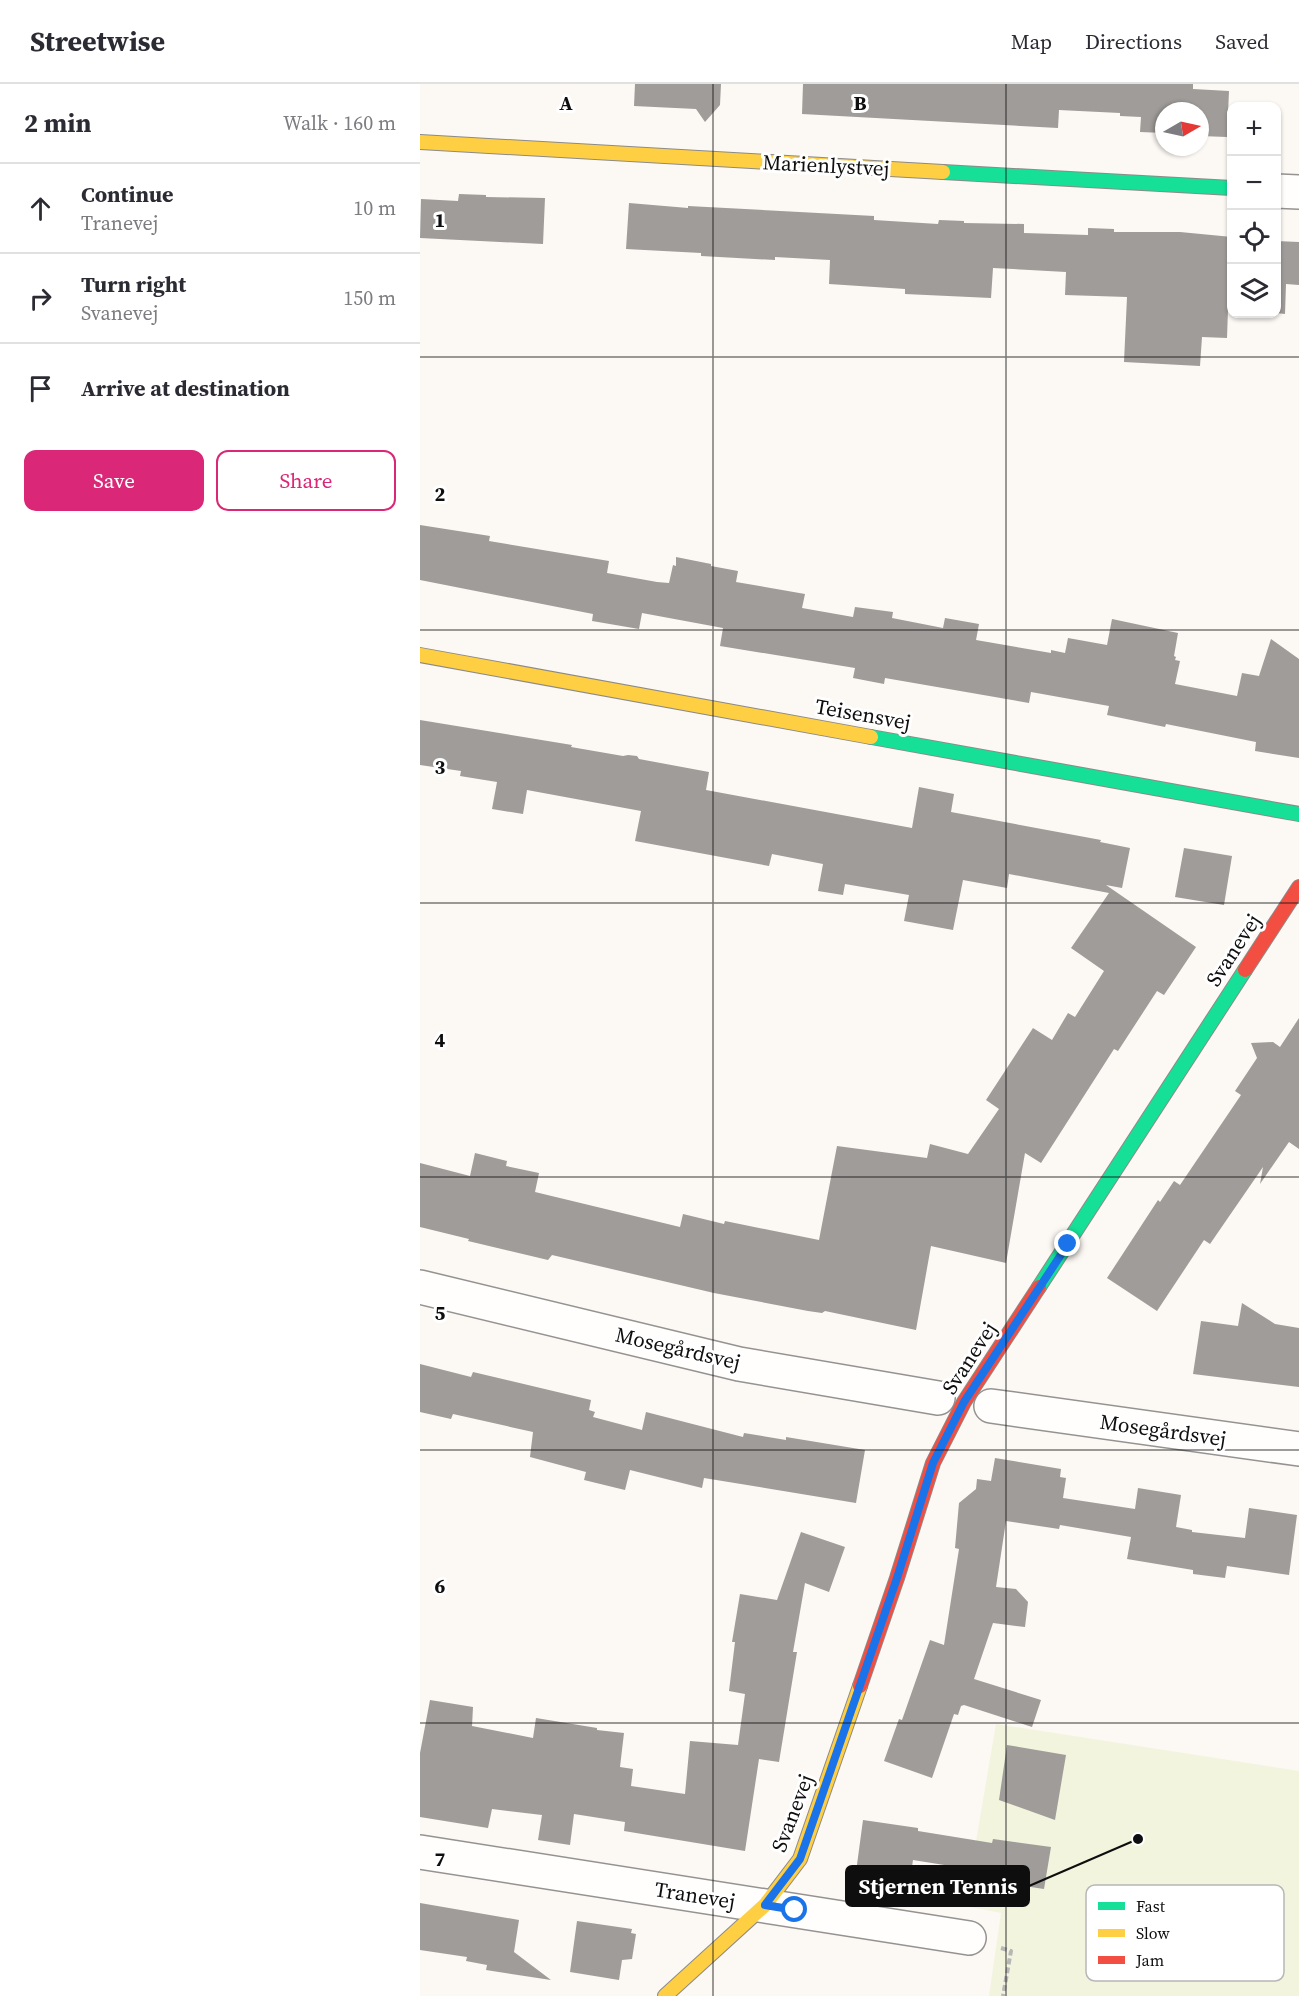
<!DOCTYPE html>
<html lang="en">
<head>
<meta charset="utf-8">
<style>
  body { margin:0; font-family:"Source Serif 4",serif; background:#f2f2f3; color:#2b2b33 }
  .controls { position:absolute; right:18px; top:18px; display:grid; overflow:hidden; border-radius:12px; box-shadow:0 2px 4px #0004 }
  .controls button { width:54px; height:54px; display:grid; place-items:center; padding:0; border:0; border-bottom:2px solid #e1e1e2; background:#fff; color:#2b2b33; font:30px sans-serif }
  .compass { position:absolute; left:735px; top:18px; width:54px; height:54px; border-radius:50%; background:#fff; box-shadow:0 2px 4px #0004; rotate:81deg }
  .stop { position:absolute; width:18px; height:18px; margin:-14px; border:4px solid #1a73e8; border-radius:50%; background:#fff }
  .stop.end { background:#1a73e8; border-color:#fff; box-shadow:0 2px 6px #0008 }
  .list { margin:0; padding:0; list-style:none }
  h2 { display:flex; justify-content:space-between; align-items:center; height:78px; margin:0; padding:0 24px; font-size:26px }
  h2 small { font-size:20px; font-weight:400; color:#7c7c81 }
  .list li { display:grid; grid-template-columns:39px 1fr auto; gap:18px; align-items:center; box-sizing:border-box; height:90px; padding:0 24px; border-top:2px solid #e1e1e2 }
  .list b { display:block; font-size:22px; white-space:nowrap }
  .list p { margin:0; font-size:20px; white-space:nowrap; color:#7c7c81 }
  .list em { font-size:20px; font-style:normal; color:#7c7c81 }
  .actions { display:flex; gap:12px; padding:18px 24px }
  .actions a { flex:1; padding:14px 0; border:2px solid #db2777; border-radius:12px; text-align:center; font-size:21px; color:#db2777 }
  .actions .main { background:#db2777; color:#fff }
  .icon { flex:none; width:33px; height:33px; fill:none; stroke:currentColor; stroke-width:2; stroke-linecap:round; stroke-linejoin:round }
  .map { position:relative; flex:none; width:879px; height:1912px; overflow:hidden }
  header { display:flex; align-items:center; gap:36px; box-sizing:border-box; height:84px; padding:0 30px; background:#fff; border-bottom:2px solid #e1e1e2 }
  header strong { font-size:28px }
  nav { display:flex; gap:33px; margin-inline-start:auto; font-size:21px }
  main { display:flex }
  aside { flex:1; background:#fff }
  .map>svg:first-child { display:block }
</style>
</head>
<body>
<header>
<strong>Streetwise</strong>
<nav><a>Map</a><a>Directions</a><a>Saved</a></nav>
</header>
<main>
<aside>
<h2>2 min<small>Walk · 160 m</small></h2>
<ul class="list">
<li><svg class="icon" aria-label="ahead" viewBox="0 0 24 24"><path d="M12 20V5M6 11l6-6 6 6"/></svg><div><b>Continue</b><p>Tranevej</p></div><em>10 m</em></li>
<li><svg class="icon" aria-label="right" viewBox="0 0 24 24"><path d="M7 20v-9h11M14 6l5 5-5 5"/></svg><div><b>Turn right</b><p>Svanevej</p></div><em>150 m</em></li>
<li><svg class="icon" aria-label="arrive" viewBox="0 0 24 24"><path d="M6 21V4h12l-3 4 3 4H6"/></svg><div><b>Arrive at destination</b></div></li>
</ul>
<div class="actions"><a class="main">Save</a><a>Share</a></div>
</aside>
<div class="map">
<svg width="879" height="1912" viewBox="0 0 879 1912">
  <rect width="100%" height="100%" fill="#fcf8f4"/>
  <path fill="#f2f4de" d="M 576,1640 L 879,1687 L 879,1912 L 569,1912 L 581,1829 L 545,1822 Z"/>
  <path fill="#9f9c99" d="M 215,0 L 301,0 L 300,21 L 285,38 L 276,25 L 214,22 Z
    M 383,0 L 773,0 L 773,5 L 809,7 L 807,53 L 780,52 L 780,27 L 744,27 L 744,49 L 720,48 L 721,33 L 700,32 L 700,29 L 639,26 L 638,44 L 382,30 Z
    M 39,110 L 66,111 L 66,113 L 125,114 L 123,160 L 0,154 L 1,115 L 38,117 Z
    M 209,119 L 268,124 L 268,122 L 454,132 L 454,136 L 518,140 L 519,136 L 544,137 L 544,139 L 604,140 L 604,149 L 668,151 L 668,144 L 694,145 L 694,148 L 760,148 L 812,153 L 812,226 L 808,225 L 807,254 L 782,253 L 780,282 L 704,278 L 707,213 L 645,211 L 646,188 L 573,184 L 571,214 L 485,210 L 485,205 L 409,200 L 410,176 L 355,173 L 355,176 L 281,172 L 281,169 L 206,165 Z
    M 856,157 L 879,158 L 879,201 L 866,200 L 865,230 L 856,229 Z
    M 0,441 L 70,452 L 69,457 L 189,477 L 187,489 L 237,498 L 249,499 L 253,481 L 256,482 L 256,473 L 291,480 L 291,482 L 318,487 L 316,498 L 385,510 L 382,524 L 433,533 L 435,523 L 473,528 L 472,534 L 523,544 L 525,534 L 559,540 L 556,556 L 631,569 L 631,566 L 645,569 L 648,554 L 687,561 L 692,535 L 758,549 L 754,572 L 756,573 L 755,576 L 760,577 L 755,600 L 817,612 L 822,589 L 839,592 L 851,555 L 879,575 L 879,674 L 835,667 L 836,658 L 746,640 L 745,643 L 687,631 L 689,622 L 611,608 L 609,619 L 465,594 L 464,600 L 433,594 L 435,584 L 300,562 L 303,544 L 222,529 L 219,545 L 172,537 L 173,530 L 0,496 Z
    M 0,636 L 152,661 L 151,663 L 203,672 L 208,671 L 217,672 L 219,675 L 289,688 L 286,706 L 492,744 L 499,703 L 534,710 L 531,728 L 681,756 L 680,758 L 710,764 L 702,804 L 686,801 L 776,863 L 744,911 L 737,907 L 698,967 L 694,965 L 621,1079 L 605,1069 L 586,1179 L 511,1162 L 496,1246 L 405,1227 L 402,1229 L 388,1227 L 294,1209 L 132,1171 L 128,1176 L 48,1157 L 49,1155 L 0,1143 L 0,1079 L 50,1092 L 55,1069 L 87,1077 L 86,1082 L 119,1089 L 115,1108 L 260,1143 L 263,1130 L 304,1140 L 305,1137 L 399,1156 L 417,1062 L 507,1074 L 510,1060 L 548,1070 L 579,1025 L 566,1016 L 613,944 L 632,956 L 648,929 L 655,933 L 684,887 L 651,864 L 689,809 L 589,790 L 587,804 L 543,796 L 533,846 L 484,837 L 489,811 L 425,800 L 423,811 L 398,807 L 403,780 L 352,770 L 349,782 L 215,757 L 221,727 L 107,706 L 103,730 L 72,725 L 77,698 L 40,692 L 41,687 L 0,681 Z
    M 764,764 L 812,772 L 804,821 L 755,813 Z
    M 879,934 L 879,1065 L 869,1058 L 840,1100 L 843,1083 L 790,1160 L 784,1156 L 737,1227 L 687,1194 L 738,1116 L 740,1118 L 754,1097 L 760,1101 L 821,1011 L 815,1007 L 837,974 L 831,959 L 853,958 L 860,963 Z
    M 822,1219 L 855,1240 L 879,1244 L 879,1303 L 773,1290 L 781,1237 L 818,1242 Z
    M 0,1280 L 51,1293 L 53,1288 L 171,1316 L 169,1326 L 175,1328 L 173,1333 L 222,1346 L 226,1328 L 323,1353 L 324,1349 L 366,1356 L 366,1353 L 445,1366 L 436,1419 L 284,1394 L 282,1404 L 210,1386 L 205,1406 L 164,1396 L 166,1388 L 110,1373 L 113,1348 L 33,1330 L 31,1335 L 0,1328 Z
    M 575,1374 L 641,1385 L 640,1393 L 646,1394 L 643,1414 L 715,1425 L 718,1404 L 761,1411 L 756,1443 L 772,1446 L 772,1448 L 825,1454 L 829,1424 L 877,1431 L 869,1491 L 807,1482 L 805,1494 L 773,1490 L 773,1486 L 707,1475 L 711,1453 L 640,1441 L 639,1445 L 586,1437 L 576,1503 L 596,1505 L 608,1518 L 605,1543 L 573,1539 L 554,1595 L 621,1616 L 612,1643 L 544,1621 L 541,1622 L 538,1631 L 534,1630 L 512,1694 L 464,1677 L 479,1635 L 482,1636 L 510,1556 L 524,1561 L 539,1465 L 535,1464 L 539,1419 L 556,1405 L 557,1395 L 571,1397 Z
    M 381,1448 L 425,1463 L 409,1508 L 385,1499 L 373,1568 L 377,1568 L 359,1678 L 339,1675 L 325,1767 L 204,1747 L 205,1738 L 154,1730 L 150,1761 L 118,1756 L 122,1731 L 72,1725 L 68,1744 L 0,1733 L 0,1669 L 10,1616 L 53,1623 L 52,1642 L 113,1654 L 116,1634 L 177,1644 L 177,1646 L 204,1649 L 200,1683 L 213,1685 L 211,1702 L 265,1710 L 270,1657 L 318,1661 L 325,1610 L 309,1607 L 315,1558 L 312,1558 L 320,1510 L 357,1516 Z
    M 587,1661 L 646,1671 L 635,1736 L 579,1716 Z
    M 443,1736 L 498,1744 L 498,1747 L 572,1759 L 573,1755 L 631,1763 L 624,1805 L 566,1796 L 568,1788 L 493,1776 L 490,1796 L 436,1788 Z
    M 0,1819 L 99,1836 L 94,1868 L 131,1896 L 66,1886 L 67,1881 L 46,1877 L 47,1873 L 0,1866 Z
    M 157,1837 L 212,1845 L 211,1849 L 216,1850 L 212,1875 L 202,1876 L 199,1896 L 150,1888 Z"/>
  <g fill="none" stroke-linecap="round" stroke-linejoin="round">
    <g stroke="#959392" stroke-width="36">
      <path id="street" d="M 856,107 L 879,108
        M 0,1203 L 319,1280 L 518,1314
        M 571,1322 L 879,1365
        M 0,1768 L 549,1854"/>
    </g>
    <g stroke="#8c8a88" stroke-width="16">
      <path id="fast" d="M 523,88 L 812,104
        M 451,653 L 879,730
        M 619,1203 L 825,886"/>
    </g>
    <g stroke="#8c8a88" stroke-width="16">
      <path id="slow" d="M 0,58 L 523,88
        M 0,571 L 451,653
        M 245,1912 L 345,1821 L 380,1775 L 440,1602"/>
    </g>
    <g stroke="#8c8a88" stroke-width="16">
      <path id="jam" d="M 825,886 L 879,803
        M 440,1602 L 477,1494 L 513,1379 L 544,1318 L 619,1203"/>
    </g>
    <path stroke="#b8b7b7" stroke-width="4" stroke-dasharray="6 3" stroke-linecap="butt" d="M 581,1864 L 591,1867 L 583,1912"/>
    <use href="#street" stroke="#fffefd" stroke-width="33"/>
    <use href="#fast" stroke="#16e098" stroke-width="14"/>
    <use href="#slow" stroke="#ffcf43" stroke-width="14"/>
    <use href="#jam" stroke="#f24e42" stroke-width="14"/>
  </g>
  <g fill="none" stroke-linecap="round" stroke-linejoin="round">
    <path stroke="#1a73e8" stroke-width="8" d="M 375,1826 L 345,1821 L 380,1775 L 477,1494 L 513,1379 L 544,1318 L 648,1160"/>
  </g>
  <path fill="none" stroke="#0e0e0e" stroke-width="1.5" stroke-opacity="0.55" d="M 293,0 L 293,1912M 586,0 L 586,1912M 0,273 L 879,273M 0,546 L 879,546M 0,819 L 879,819M 0,1093 L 879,1093M 0,1366 L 879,1366M 0,1639 L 879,1639"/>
  <g text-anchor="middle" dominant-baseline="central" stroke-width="6" stroke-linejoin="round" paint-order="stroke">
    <g font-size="21" fill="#0e0e0e" stroke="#fff">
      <text transform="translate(406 81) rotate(3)">Marienlystvej</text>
      <text transform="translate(443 630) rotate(10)">Teisensvej</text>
      <text transform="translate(813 866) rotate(-57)">Svanevej</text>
      <text transform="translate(258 1264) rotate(13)">Mosegårdsvej</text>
      <text transform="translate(549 1274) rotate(-57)">Svanevej</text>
      <text transform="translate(743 1346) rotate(8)">Mosegårdsvej</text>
      <text transform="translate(372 1729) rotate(-69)">Svanevej</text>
      <text transform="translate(275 1811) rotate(9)">Tranevej</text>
    </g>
  </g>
  <rect x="666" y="1801" width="198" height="96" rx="9" fill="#fff" stroke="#b7b7b7" stroke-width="1.5"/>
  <rect x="678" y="1818" width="27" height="8" fill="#16e098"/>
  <rect x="678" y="1845" width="27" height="8" fill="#ffcf43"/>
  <rect x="678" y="1872" width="27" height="8" fill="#f24e42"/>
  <g font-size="16" fill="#0e0e0e">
    <text x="716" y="1828">Fast</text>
    <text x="716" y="1855">Slow</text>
    <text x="716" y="1882">Jam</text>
  </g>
  <g font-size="20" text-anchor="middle" font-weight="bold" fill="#0e0e0e" stroke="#fff" stroke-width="6" stroke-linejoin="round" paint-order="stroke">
    <text x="146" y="26">A</text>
    <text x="440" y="26">B</text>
    <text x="20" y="143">1</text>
    <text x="20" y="417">2</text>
    <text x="20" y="690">3</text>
    <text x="20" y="963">4</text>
    <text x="20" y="1236">5</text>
    <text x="20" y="1509">6</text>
    <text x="20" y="1782">7</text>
  </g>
  <path fill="none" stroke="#0e0e0e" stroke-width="2" d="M718 1755L609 1802"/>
  <circle fill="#0e0e0e" stroke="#fff" stroke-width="2" cx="718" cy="1755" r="6"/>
  <rect fill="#0e0e0e" stroke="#0e0e0e" stroke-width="2" x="426" y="1782" width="183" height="40" rx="6"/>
  <g font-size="22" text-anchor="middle" font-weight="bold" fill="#fff">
    <text x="518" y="1810">Stjernen Tennis</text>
  </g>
</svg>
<div class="controls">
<button>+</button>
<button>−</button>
<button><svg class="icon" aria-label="locate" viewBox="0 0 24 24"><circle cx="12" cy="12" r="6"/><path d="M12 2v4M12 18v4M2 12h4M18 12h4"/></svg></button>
<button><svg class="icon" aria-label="layers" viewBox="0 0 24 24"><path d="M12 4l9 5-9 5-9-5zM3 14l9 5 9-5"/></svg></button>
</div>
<svg class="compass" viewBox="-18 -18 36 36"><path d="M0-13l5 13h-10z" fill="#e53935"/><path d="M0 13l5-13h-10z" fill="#7c7c81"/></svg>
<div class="stop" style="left:375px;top:1826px"></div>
<div class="stop end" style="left:648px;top:1160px"></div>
</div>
</main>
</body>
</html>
